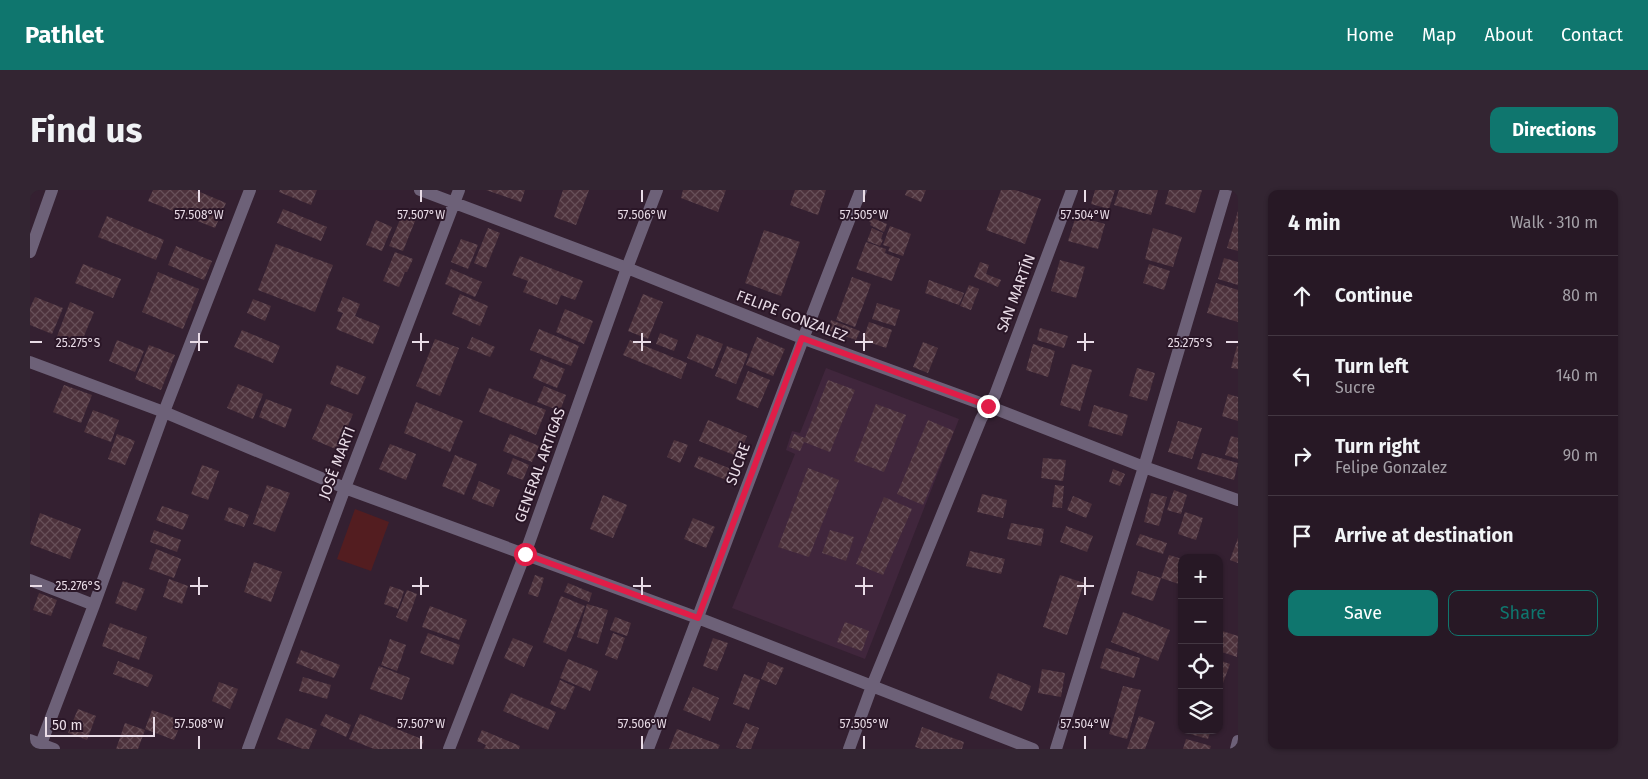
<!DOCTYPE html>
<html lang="en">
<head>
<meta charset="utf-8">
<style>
  body { margin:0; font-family:"Fira Sans",sans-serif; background:#332532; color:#f1f3f6 }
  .controls { position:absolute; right:15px; bottom:15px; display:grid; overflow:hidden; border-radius:10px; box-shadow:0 1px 4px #0004 }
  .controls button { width:45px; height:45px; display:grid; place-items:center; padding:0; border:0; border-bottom:1px solid #433742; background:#271825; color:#f1f3f6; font:25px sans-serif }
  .scale { position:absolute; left:15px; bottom:12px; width:110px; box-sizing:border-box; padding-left:5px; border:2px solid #e9dce7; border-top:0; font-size:14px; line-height:18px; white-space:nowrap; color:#e9dce7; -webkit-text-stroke:4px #2a1627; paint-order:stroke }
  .stop { position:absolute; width:15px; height:15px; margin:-11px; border:4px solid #e11d48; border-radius:50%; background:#fff }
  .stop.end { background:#e11d48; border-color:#fff; box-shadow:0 1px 5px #0008 }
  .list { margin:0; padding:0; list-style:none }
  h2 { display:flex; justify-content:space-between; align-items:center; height:65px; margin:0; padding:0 20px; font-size:21px }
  h2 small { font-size:16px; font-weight:400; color:#a4a0a7 }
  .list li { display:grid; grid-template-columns:32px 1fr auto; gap:15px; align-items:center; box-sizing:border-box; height:80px; padding:0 20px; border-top:1px solid #433742 }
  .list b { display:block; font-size:19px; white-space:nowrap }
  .list p { margin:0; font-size:16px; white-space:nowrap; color:#a4a0a7 }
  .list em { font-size:16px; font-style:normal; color:#a4a0a7 }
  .actions { display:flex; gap:10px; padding:15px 20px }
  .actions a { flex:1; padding:11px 0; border:1px solid #0f766e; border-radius:10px; text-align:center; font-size:18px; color:#0f766e }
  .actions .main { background:#0f766e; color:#fff }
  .icon { flex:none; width:28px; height:28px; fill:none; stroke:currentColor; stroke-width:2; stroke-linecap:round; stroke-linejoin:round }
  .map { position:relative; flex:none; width:1208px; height:559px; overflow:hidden; border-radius:10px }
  header { display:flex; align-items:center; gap:30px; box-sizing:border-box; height:70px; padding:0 25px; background:#0f766e; color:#fff }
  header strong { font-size:24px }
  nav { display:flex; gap:28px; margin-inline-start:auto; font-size:18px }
  .intro { display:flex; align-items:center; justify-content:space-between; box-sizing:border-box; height:120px; padding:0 30px }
  h1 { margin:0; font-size:35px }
  .button { padding:12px 22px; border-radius:10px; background:#0f766e; color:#fff; font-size:18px; font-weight:700 }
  main { display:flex; gap:30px; padding:0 30px }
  aside { flex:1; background:#271825; border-radius:10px; box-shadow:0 1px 4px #0004 }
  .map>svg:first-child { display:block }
</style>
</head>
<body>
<header>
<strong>Pathlet</strong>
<nav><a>Home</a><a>Map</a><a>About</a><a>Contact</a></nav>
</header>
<div class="intro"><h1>Find us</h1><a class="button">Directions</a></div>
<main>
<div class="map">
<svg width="1208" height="559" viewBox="0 0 1208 559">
  <defs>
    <pattern id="building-cross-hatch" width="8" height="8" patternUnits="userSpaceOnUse" patternTransform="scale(1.25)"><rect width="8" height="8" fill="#4d323c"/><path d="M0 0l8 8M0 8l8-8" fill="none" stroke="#674f58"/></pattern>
  </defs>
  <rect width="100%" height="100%" fill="#342031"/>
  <path fill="#40263c" d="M 796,178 L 929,229 L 835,469 L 702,418 L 765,264 L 756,260 L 762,241 L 770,243 Z"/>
  <path fill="#531d20" d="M 325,319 L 359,332 L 341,381 L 307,369 Z"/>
  <path fill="url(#building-cross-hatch)" d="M 123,0 L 165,0 L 196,13 L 185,38 L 118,11 Z
    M 250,0 L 287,0 L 281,15 L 249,2 Z
    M 456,0 L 495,0 L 491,12 Z
    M 533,0 L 559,0 L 546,35 L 524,27 Z
    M 653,0 L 696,0 L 688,22 L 651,8 Z
    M 765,0 L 796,0 L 788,25 L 760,15 Z
    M 877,0 L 896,0 L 891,12 L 875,5 Z
    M 971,0 L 985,0 L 1011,9 L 995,54 L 956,40 Z
    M 1065,0 L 1085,0 L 1079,19 L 1061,14 Z
    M 1089,0 L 1128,0 L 1121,25 L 1084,15 Z
    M 1139,0 L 1172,0 L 1165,23 L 1135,14 Z
    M 253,19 L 297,37 L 291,51 L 247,33 Z
    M 374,20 L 387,26 L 373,61 L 359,56 Z
    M 1208,21 L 1208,61 L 1197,58 Z
    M 77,26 L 134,50 L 126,70 L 68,47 Z
    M 1046,26 L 1075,34 L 1068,59 L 1038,51 Z
    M 840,27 L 857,34 L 854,42 L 840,35 L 841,33 L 839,31 Z
    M 346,30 L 362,37 L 352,61 L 336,55 Z
    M 860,36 L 881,44 L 873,66 L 858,61 L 860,57 L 853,55 Z
    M 458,38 L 470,43 L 456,78 L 444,73 Z
    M 842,38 L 853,43 L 851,49 L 853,50 L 850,56 L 837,51 Z
    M 1123,38 L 1152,47 L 1143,77 L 1115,69 Z
    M 734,40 L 770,52 L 751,106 L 715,93 Z
    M 431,49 L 448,55 L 438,79 L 421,72 Z
    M 836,52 L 856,59 L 855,63 L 870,69 L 862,91 L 826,79 Z
    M 246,54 L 303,75 L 285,122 L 228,100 Z
    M 146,56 L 182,71 L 174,90 L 138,75 Z
    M 365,62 L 383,69 L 377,82 L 375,82 L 369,97 L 353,91 Z
    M 490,66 L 553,91 L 545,110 L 531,105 L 527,115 L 493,102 L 498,91 L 482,85 Z
    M 1194,68 L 1208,72 L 1208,95 L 1188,89 Z
    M 1030,70 L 1055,77 L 1046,108 L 1021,101 Z
    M 950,72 L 959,75 L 956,84 L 971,90 L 968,97 L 944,87 Z
    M 53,74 L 91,89 L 83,108 L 45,93 Z
    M 1119,74 L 1140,81 L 1134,100 L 1113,93 Z
    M 421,79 L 452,92 L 445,107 L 415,94 Z
    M 128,82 L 169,99 L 153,139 L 112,122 Z
    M 822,87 L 841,94 L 825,137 L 806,130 Z
    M 899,90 L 934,103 L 929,115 L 895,103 Z
    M 1186,93 L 1208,100 L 1208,132 L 1177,123 Z
    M 939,95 L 949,99 L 941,120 L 930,116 Z
    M 430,104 L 458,116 L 450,136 L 422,124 Z
    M 613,104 L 633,112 L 618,149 L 598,141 Z
    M 5,107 L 33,118 L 22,144 L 0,135 L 0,118 Z
    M 313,107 L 330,114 L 325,126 L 350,136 L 343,154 L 306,139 L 313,123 L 307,121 Z
    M 223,109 L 241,116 L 235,131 L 217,123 Z
    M 40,112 L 64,122 L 49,158 L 26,149 Z
    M 847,113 L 870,120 L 865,136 L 842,129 Z
    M 535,119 L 563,131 L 554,154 L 526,142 Z
    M 801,130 L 830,141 L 826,150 L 798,140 Z
    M 839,132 L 862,140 L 856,158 L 833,150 Z
    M 1010,138 L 1038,146 L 1034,158 L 1007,150 Z
    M 509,139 L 549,156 L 541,176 L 500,160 Z
    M 212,140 L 250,156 L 243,173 L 204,157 Z
    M 630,143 L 648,150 L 644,161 L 626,154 Z
    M 667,144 L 693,154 L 683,179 L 657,168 Z
    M 442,147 L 465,157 L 460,167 L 437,158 Z
    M 727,147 L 755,159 L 743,186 L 716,175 Z
    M 405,149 L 429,158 L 410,206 L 386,196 Z
    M 87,150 L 114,161 L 105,182 L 79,171 Z
    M 600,150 L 657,173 L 651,189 L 593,165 Z
    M 893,152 L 908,158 L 898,183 L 883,177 Z
    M 1003,154 L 1025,161 L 1018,187 L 996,180 Z
    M 119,155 L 145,165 L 131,200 L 105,189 Z
    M 697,156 L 718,164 L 706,194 L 685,186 Z
    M 1207,156 L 1208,156 L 1208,179 L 1201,178 Z
    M 511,169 L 535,179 L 527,198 L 503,188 Z
    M 1042,174 L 1062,180 L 1050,221 L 1030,215 Z
    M 307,175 L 336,187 L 328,205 L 300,194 Z
    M 1107,178 L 1125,183 L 1117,211 L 1099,206 Z
    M 718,181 L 740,190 L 728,218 L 706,209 Z
    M 798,190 L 825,200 L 800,262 L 774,252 L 770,261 L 759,257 L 764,244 L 775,248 Z
    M 208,194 L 233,204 L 223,229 L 197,218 Z
    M 34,195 L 62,205 L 51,233 L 23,222 Z
    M 514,196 L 536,205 L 530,221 L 507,212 Z
    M 459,198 L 516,220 L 506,245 L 449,222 Z
    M 1198,204 L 1208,207 L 1208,231 L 1192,226 Z
    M 236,209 L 262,219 L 255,238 L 229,227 Z
    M 386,212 L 433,231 L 420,262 L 374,243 Z
    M 297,214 L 323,224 L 308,260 L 282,249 Z
    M 846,214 L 876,225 L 854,282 L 824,271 Z
    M 1064,215 L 1098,225 L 1092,246 L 1058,236 Z
    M 63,220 L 89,230 L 81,252 L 54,242 Z
    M 678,230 L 717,246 L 709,267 L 669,251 Z
    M 898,230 L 924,241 L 893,315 L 867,304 Z
    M 1148,231 L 1172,238 L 1162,269 L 1138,262 Z
    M 87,244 L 105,251 L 95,275 L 78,269 Z
    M 480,244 L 509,256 L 502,272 L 473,261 Z
    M 1201,246 L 1208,248 L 1208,269 L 1195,265 Z
    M 644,250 L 658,255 L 650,273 L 637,267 Z
    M 360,254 L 386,264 L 376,290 L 349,279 Z
    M 1172,263 L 1208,273 L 1204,290 L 1167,279 Z
    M 425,265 L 447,274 L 434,305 L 412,296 Z
    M 669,266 L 706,281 L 701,292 L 664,277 Z
    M 483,268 L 499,275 L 493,290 L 477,284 Z
    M 1013,268 L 1036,270 L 1033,291 L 1011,288 Z
    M 172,275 L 189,281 L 178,310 L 161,304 Z
    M 778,278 L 809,290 L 779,367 L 748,357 Z
    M 1083,279 L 1095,284 L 1090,296 L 1079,292 Z
    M 449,291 L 470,300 L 463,317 L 442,309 Z
    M 237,295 L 260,303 L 245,342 L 223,334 Z
    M 1025,295 L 1034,296 L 1032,318 L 1022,317 Z
    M 1144,300 L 1157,305 L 1151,324 L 1137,320 Z
    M 1121,303 L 1137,307 L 1129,336 L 1114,332 Z
    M 952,304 L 977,310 L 973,328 L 947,322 Z
    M 573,305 L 597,315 L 583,348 L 560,339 Z
    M 1043,306 L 1062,314 L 1056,328 L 1037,320 Z
    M 854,307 L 882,319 L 853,385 L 826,374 Z
    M 132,316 L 159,325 L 153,340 L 126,330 Z
    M 199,317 L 219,325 L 214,337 L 194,330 Z
    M 1155,322 L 1173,328 L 1166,350 L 1148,344 Z
    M 10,323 L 51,339 L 40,369 L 0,354 Z
    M 663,328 L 685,337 L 676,358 L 654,349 Z
    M 981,333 L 1014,339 L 1011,356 L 977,349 Z
    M 1036,336 L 1063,346 L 1057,362 L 1030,352 Z
    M 124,340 L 151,350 L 147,362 L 120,352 Z
    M 800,340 L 824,347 L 816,371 L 792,363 Z
    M 1110,344 L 1137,353 L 1133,364 L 1106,355 Z
    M 1208,348 L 1208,373 L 1200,370 Z
    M 126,359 L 151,369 L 144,388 L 119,379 Z
    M 940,361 L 975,369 L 971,384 L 936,376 Z
    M 1139,365 L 1152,369 L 1152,395 L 1131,388 L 1123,411 L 1101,404 L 1108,381 L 1131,388 Z
    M 224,372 L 252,382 L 241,412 L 214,402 Z
    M 505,385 L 514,388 L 508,407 L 498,404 Z
    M 1030,385 L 1054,393 L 1037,445 L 1013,437 Z
    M 139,389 L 158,396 L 152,414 L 133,407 Z
    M 93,391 L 115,399 L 106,421 L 85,413 Z
    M 538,393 L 562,403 L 559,412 L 534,402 Z
    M 360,396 L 374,401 L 368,419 L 354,414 Z
    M 377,400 L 387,404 L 377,432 L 366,427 Z
    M 9,403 L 27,410 L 21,426 L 3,420 Z
    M 531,406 L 555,416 L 536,462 L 513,452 Z
    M 557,414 L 578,420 L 568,454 L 547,447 Z
    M 400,416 L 437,430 L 429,450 L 392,437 Z
    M 1093,422 L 1140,440 L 1128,471 L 1081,452 Z
    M 585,427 L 601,433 L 597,446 L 580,440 Z
    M 815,432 L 839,441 L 832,461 L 807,452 Z
    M 80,433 L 117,447 L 109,470 L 72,456 Z
    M 1189,440 L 1208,446 L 1207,467 L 1189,461 Z
    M 398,443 L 430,455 L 423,475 L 390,463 Z
    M 583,443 L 595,448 L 587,470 L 575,465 Z
    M 483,448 L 503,456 L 494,477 L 474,468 Z
    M 683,448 L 698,453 L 687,481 L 673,476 Z
    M 360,449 L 376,455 L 367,481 L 351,475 Z
    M 1076,458 L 1110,468 L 1104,488 L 1070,478 Z
    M 271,460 L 310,475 L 304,488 L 266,473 Z
    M 538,469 L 568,481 L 560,501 L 530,488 Z
    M 1189,470 L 1200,474 L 1193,493 L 1189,492 Z
    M 88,471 L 123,485 L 118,497 L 83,484 Z
    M 738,472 L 754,478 L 746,495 L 731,489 Z
    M 349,476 L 380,488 L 372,510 L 340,499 Z
    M 1012,479 L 1035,483 L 1031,507 L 1008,503 Z
    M 968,483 L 1001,496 L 992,521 L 959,508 Z
    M 714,484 L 730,490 L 719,520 L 703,514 Z
    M 273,487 L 301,495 L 297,509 L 269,501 Z
    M 530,490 L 545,497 L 535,520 L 520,514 Z
    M 189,492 L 208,499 L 200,519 L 182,511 Z
    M 1093,496 L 1111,500 L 1097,549 L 1079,544 Z
    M 663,497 L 689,508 L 680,531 L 653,520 Z
    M 481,503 L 526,522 L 518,540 L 473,521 Z
    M 48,519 L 66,526 L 57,550 L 38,543 Z
    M 122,520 L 152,531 L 144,550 L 115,539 Z
    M 296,524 L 321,535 L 316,547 L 290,535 Z
    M 330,524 L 394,550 L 391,559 L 344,559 L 319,549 Z
    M 1109,526 L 1125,532 L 1115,559 L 1097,559 Z
    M 256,528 L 287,540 L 279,559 L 273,559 L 247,549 Z
    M 95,533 L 115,540 L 108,559 L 86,559 Z
    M 716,533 L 729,538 L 721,559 L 711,559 L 706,557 Z
    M 892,537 L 934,552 L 932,559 L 892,559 L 885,557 Z
    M 647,539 L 690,555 L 688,559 L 639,559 Z
    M 452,540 L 490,556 L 489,559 L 454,559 L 456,555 L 447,551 Z
    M 1154,540 L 1181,540 L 1178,549 L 1153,542 Z
    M 1156,549 L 1181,556 L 1180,559 L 1153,559 Z"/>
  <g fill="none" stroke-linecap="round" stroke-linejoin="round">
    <path stroke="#6d6178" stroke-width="12" d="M 390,0 L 597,78 L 772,148 L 958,216 L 1114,277 L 1208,310
      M 0,62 L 22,0
      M 0,172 L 134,222 L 315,298 L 668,428 L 1003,559
      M 0,390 L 64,415
      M 0,550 L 24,559
      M 11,554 L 64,415 L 134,222 L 220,0
      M 218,559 L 315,298 L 429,0
      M 419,559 L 495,364 L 597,78 L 627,0
      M 618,559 C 689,373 757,186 831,0
      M 819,559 L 842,496 L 951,229 L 965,205 L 1042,0
      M 1026,559 L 1114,277 L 1196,0
      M 1206,559 L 1208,551"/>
  </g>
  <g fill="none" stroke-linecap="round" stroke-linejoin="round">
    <path stroke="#e11d48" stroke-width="6" d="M 495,364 L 668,428 L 772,148 L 958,216"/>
  </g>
  <path fill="none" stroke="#e9dce7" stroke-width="2" d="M 169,0 L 169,12M 391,0 L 391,12M 612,0 L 612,12M 834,0 L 834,12M 1055,0 L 1055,12M 169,143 L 169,161M 391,143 L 391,161M 612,143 L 612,161M 834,143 L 834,161M 1055,143 L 1055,161M 0,152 L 12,152M 160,152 L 178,152M 382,152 L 399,152M 603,152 L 621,152M 825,152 L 843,152M 1047,152 L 1064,152M 1196,152 L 1208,152M 169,387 L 169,405M 391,387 L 391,405M 612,387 L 612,405M 834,387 L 834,405M 1055,387 L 1055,405M 0,396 L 12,396M 160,396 L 178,396M 382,396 L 399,396M 603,396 L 621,396M 825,396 L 843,396M 1047,396 L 1064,396M 169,546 L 169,559M 391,546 L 391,559M 612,546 L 612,559M 834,546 L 834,559M 1055,546 L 1055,559"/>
  <g text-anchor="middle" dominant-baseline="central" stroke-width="4" stroke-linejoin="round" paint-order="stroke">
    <g font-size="15" fill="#e9dce7" stroke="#2a1627">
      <text transform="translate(986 103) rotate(-69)">SAN MARTÍN</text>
      <text transform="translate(762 126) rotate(21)">FELIPE GONZALEZ</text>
      <text transform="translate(307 273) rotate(-69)">JOSÉ MARTI</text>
      <text transform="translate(708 274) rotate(-70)">SUCRE</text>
      <text transform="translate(510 275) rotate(-70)">GENERAL ARTIGAS</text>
    </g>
  </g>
  <g font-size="12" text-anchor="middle" fill="#e9dce7" stroke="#2a1627" stroke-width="4" stroke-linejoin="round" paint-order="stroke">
    <text x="169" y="29">57.508°W</text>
    <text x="391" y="29">57.507°W</text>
    <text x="612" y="29">57.506°W</text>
    <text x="834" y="29">57.505°W</text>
    <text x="1055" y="29">57.504°W</text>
    <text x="48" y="157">25.275°S</text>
    <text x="1160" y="157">25.275°S</text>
    <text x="48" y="400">25.276°S</text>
    <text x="169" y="538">57.508°W</text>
    <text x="391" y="538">57.507°W</text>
    <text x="612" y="538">57.506°W</text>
    <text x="834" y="538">57.505°W</text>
    <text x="1055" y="538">57.504°W</text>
  </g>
</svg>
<div class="controls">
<button>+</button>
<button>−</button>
<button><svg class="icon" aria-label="locate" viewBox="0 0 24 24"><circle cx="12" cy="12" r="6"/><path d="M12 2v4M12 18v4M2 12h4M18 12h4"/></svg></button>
<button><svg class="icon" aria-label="layers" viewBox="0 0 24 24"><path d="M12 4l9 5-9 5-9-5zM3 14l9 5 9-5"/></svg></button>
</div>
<div class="scale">50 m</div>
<div class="stop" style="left:495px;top:364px"></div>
<div class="stop end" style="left:958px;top:216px"></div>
</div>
<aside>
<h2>4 min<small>Walk · 310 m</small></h2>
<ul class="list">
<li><svg class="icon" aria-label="ahead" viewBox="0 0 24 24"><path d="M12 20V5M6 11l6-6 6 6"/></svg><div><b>Continue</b></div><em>80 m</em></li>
<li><svg class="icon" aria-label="left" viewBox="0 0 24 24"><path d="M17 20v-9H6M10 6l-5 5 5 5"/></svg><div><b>Turn left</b><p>Sucre</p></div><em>140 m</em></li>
<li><svg class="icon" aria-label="right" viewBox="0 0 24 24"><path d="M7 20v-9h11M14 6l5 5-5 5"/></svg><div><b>Turn right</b><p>Felipe Gonzalez</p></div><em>90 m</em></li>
<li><svg class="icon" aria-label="arrive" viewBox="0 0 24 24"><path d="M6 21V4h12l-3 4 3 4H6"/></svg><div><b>Arrive at destination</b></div></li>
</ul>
<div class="actions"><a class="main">Save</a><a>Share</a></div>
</aside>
</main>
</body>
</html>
